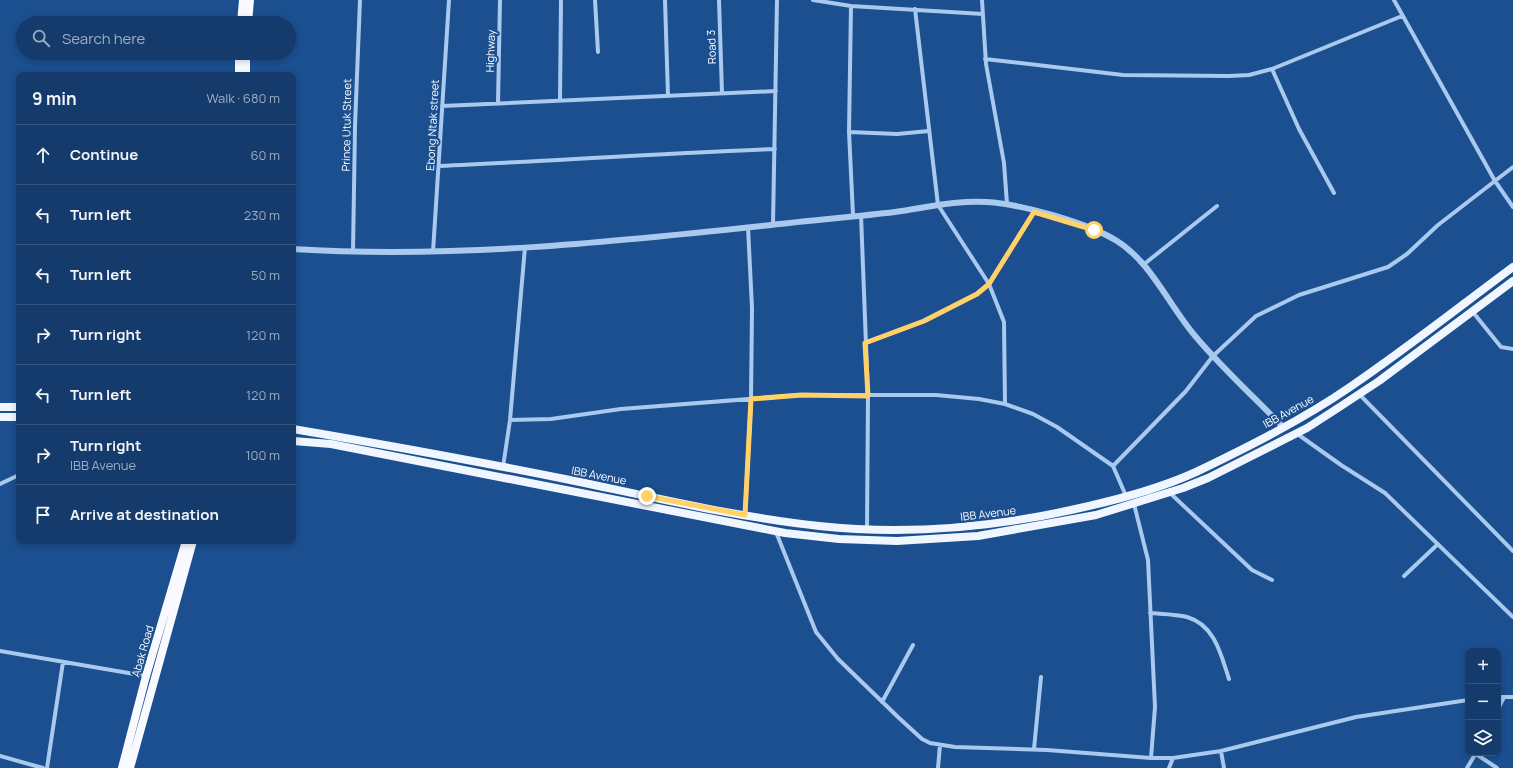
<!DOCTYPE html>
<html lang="en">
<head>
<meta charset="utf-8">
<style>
  body { margin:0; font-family:Manrope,sans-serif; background:#214673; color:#f1f3f6 }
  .controls { position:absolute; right:12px; bottom:12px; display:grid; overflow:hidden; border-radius:8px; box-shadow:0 2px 6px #0003 }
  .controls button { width:36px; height:36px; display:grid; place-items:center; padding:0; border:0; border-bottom:1px solid #33557e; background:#143b6b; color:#f1f3f6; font:20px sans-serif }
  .stop { position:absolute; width:12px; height:12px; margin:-9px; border:3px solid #ffd166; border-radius:50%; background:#fff }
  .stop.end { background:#ffd166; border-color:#fff; box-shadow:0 1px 4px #0008 }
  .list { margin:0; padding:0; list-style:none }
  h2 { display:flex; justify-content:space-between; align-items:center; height:52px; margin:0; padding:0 16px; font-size:17px }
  h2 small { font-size:13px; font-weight:400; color:#9dadc1 }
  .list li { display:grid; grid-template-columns:26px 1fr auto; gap:12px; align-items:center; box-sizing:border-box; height:60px; padding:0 16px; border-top:1px solid #33557e }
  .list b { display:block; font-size:15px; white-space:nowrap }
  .list p { margin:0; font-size:13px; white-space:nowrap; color:#9dadc1 }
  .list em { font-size:13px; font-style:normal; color:#9dadc1 }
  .icon { flex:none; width:22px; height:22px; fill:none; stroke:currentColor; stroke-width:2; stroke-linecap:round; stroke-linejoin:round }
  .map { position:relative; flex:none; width:1513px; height:768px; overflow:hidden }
  .search { position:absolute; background:#143b6b; box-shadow:0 2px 6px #0003; left:16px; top:16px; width:280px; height:44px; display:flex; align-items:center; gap:10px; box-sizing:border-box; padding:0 14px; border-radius:22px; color:#9dadc1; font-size:15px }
  .panel { position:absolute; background:#143b6b; box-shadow:0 2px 6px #0003; left:16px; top:72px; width:280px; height:472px; border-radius:8px }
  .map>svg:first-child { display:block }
</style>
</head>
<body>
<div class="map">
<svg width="1513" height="768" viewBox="0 0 1513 768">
  <rect width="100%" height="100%" fill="#1b4f8f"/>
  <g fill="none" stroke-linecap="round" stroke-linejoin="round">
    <path stroke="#a9c9ee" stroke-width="4" d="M 595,0 L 598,52
      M 665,0 L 668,96
      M 719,0 L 722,93
      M 813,0 L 851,6 L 983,14
      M 982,0 L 986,64 L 1004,163 L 1007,204
      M 1394,0 L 1495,181 L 1513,207
      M 851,6 L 849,132 L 853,215
      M 915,9 L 938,205 L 989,284 L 1004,322 L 1005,404
      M 985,59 L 1123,75 L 1229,76 L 1249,75 L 1272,69 L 1402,16
      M 1272,69 L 1299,129 L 1334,193
      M 560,100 L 561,0
      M 498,103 L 500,0
      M 442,106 L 776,91
      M 849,132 L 897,134 L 929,131
      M 439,166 C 551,161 663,153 775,149
      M 861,215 L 868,396 L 867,529
      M 773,224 L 777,0
      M 353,251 L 355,126 L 360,0
      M 433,252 L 449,0
      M 1143,265 L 1217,206
      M 1472,311 L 1501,347 L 1513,349
      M 865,343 L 924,321 L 977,294 L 989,284 L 1034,212
      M 1359,394 L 1513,551
      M 510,420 L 551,419 L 621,409 L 801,395 L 936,395 L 979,399 L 1005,404 L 1033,414 L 1057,427 L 1113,466 L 1126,496
      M 1296,433 L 1341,465 L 1385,493 L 1513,617
      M 1113,466 L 1186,391 L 1213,356 L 1256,316 L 1299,295 L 1388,267 L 1407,254 L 1438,225 L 1513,167
      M 503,467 L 510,420 L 525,247
      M 0,484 L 19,475
      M 1170,493 L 1252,570 L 1272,580
      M 1134,504 L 1148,560 L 1155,707 L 1151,758
      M 745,515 L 751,399 L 752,308 L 748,227
      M 776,532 L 816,632 L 838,659 L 899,718 L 922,739 L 930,743 L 955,747 L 1047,750 L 1151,758 L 1173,758 L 1221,751 L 1356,717 L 1468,700
      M 1404,576 L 1438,544
      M 1150,613 C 1162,614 1176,614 1187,617 C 1215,625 1221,655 1229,679
      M 0,651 L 146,676
      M 1498,697 L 1513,697
      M 882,702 L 913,645
      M 1498,709 L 1504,697
      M 1034,749 L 1041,677
      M 1221,751 L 1224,768
      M 1476,754 L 1497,768
      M 0,756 L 43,768
      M 47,768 L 63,662
      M 938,768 L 940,745
      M 1169,768 L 1173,758
      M 1467,768 L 1476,753"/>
    <path stroke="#a9c9ee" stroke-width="6" d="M 293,249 C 453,259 612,242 771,225 C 812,220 854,217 895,212 C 925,208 957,200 987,202 C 1021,204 1088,223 1117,241 C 1152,263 1169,306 1196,337 C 1223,369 1254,397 1283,427"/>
    <path stroke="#f0f6ff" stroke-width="8" d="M 0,407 L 19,407
      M 0,417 L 19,417
      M 293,429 C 387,445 481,462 575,481 C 656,498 737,517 819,526 C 903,535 989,528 1071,510 C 1113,501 1157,490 1196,472 C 1248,447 1302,420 1350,387 C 1406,349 1459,307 1513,267
      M 293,441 L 331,444 L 785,533 L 839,539 L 897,541 L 978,536 L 1096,515 L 1183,488 L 1208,478 L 1307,428 L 1338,408 L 1379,381 L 1513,281"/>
    <path stroke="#f8faff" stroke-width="8" d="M 241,23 L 243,0
      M 248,23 L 250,0
      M 239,75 L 239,53
      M 246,75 L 246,53
      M 122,768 L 146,676 L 186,541
      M 130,768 L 193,541"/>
  </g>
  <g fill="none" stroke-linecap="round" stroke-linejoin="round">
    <path stroke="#ffd166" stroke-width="5" d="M 647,496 L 745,515 L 751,399 L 801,395 L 868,396 L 865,343 L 924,321 L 977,294 L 989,284 L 1034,212 L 1094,230"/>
  </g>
  <g text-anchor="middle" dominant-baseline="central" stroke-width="4" stroke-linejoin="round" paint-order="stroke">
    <g font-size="11" fill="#fff" stroke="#1b4f8f">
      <text transform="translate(711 47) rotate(-92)">Road 3</text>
      <text transform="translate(490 51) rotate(-88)">Highway</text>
      <text transform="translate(346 125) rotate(-89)">Prince Utuk Street</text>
      <text transform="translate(432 125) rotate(-87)">Ebong Ntak street</text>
      <text transform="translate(1288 411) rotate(-29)">IBB Avenue</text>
      <text transform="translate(599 475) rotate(11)">IBB Avenue</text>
      <text transform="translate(988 513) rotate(-7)">IBB Avenue</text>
      <text transform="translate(142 651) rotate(-74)">Abak Road</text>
    </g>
  </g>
</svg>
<div class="controls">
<button>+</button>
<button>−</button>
<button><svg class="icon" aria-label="layers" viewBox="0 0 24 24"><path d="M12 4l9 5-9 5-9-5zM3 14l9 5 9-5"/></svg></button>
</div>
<div class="stop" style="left:1094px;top:230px"></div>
<div class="stop end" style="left:647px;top:496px"></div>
<div class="search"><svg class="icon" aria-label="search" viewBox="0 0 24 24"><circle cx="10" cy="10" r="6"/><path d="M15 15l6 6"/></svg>Search here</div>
<section class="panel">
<h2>9 min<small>Walk · 680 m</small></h2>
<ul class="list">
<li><svg class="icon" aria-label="ahead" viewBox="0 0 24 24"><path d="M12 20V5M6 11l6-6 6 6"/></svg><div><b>Continue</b></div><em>60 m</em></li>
<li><svg class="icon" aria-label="left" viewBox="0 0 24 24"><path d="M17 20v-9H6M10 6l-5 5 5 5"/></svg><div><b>Turn left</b></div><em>230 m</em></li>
<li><svg class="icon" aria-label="left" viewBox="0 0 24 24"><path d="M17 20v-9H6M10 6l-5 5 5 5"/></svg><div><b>Turn left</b></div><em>50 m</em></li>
<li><svg class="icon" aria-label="right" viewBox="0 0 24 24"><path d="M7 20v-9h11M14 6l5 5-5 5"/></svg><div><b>Turn right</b></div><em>120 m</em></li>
<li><svg class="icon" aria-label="left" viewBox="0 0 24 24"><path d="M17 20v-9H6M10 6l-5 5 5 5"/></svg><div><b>Turn left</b></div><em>120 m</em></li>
<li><svg class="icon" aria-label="right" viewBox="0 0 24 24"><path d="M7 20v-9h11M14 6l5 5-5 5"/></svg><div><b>Turn right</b><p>IBB Avenue</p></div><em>100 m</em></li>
<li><svg class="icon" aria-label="arrive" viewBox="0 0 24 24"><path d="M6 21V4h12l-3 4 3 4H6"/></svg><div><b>Arrive at destination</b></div></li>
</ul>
</section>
</div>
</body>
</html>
